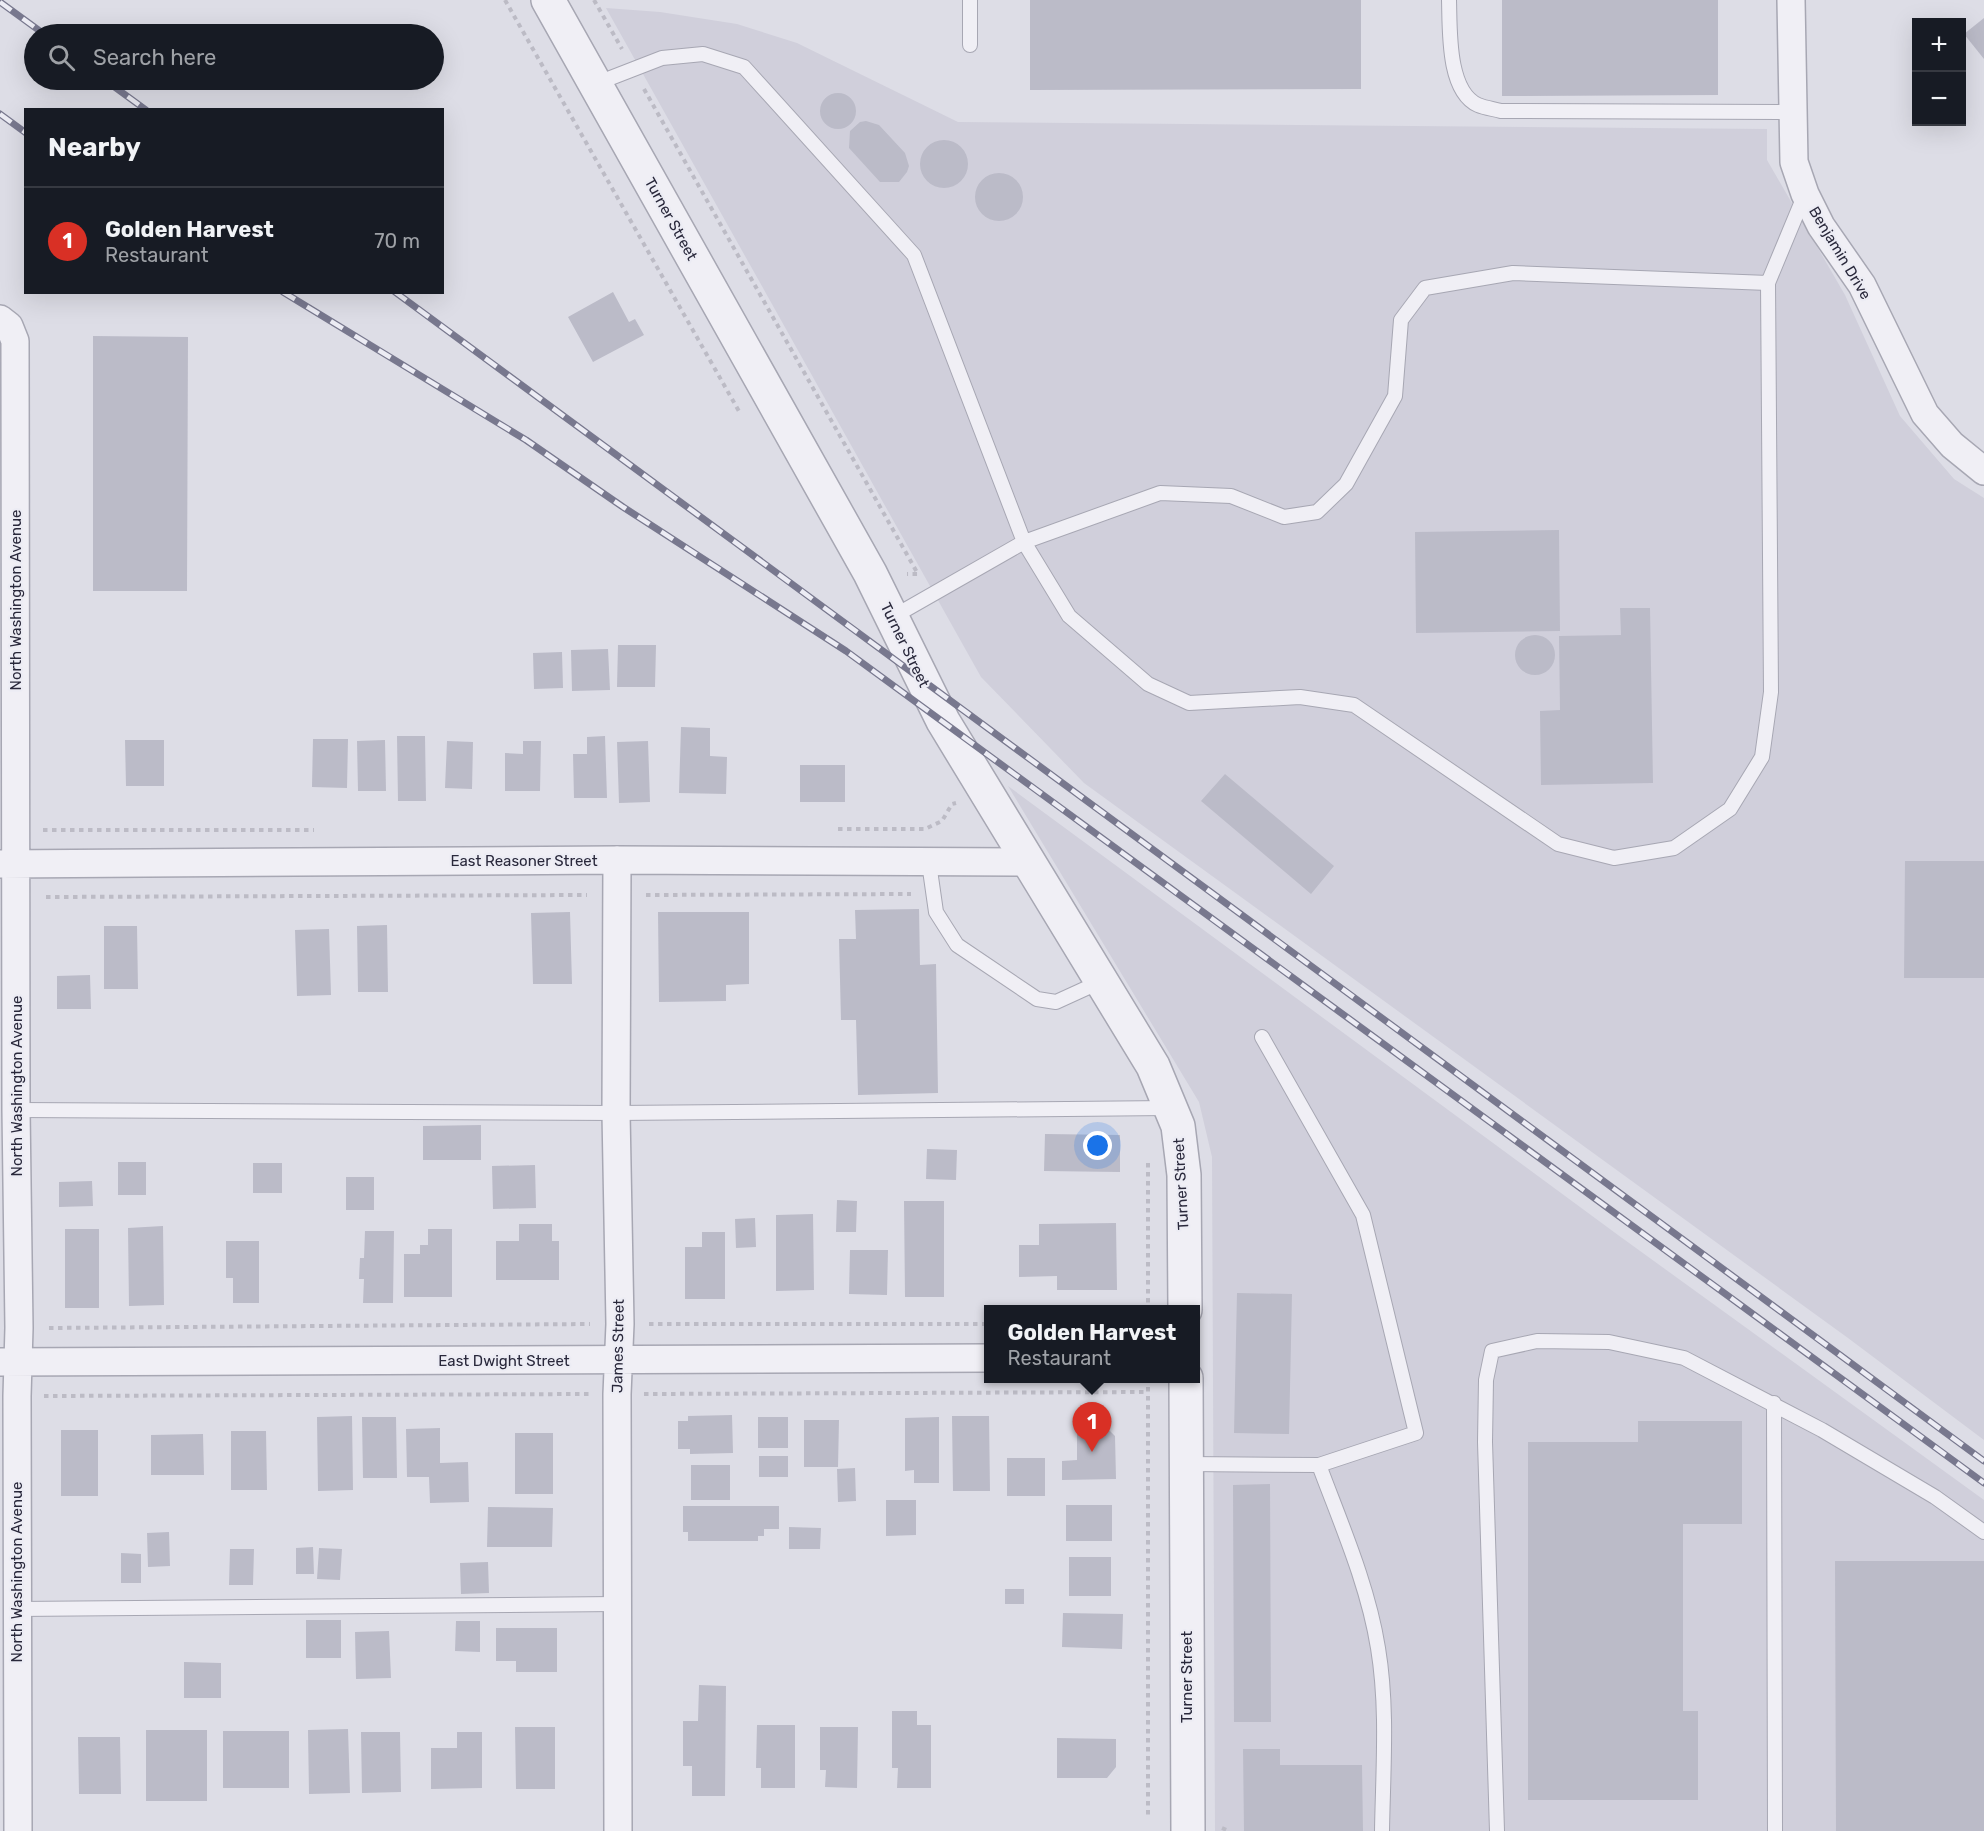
<!DOCTYPE html>
<html lang="en">
<head>
<meta charset="utf-8">
<style>
  body { margin:0; font-family:Rubik,sans-serif; background:#242831; color:#f1f3f6 }
  .controls { position:absolute; right:18px; top:18px; display:grid; overflow:hidden; border-radius:0px; box-shadow:0 6px 24px #0002 }
  .controls button { width:54px; height:54px; display:grid; place-items:center; padding:0; border:0; border-bottom:2px solid #363941; background:#171b24; color:#f1f3f6; font:30px sans-serif }
  .you { position:absolute; left:1098px; top:1146px; width:21px; height:21px; margin:-15px; border:4px solid #fff; border-radius:50%; background:#1a73e8; box-shadow:0 0 0 9px #1a73e833 }
  .badge { display:grid; place-items:center; width:39px; height:39px; border-radius:50%; background:#d93025; color:#fff; font-size:20px; font-weight:700 }
  .pin { position:absolute; translate:-50% -50px; filter:drop-shadow(0 2px 3px #0008) }
  .pin::after { content:''; position:absolute; top:32px; width:21px; height:18px; background:inherit; clip-path:polygon(0 0,100% 0,50% 100%) }
  .popup { position:absolute; left:984px; top:1305px; width:216px; height:78px; box-sizing:border-box; display:grid; place-content:center; border-radius:0px; background:#171b24; filter:drop-shadow(0 2px 4px #0005); font-size:20px; white-space:nowrap; color:#9ea1a6 }
  .popup b { font-size:22px; color:#f1f3f6 }
  .popup::after { content:''; position:absolute; left:50%; top:100%; margin-left:-12px; border:12px solid transparent; border-top-color:#171b24 }
  .list { margin:0; padding:0; list-style:none }
  h2 { display:flex; justify-content:space-between; align-items:center; height:78px; margin:0; padding:0 24px; font-size:26px }
  h2 small { font-size:20px; font-weight:400; color:#9ea1a6 }
  .list li { display:grid; grid-template-columns:39px 1fr auto; gap:18px; align-items:center; box-sizing:border-box; height:108px; padding:0 24px; border-top:2px solid #363941 }
  .list b { display:block; font-size:22px; white-space:nowrap }
  .list p { margin:0; font-size:20px; white-space:nowrap; color:#9ea1a6 }
  .list em { font-size:20px; font-style:normal; color:#9ea1a6 }
  .icon { flex:none; width:33px; height:33px; fill:none; stroke:currentColor; stroke-width:2; stroke-linecap:round; stroke-linejoin:round }
  .map { position:relative; flex:none; width:1984px; height:1831px; overflow:hidden }
  .search { position:absolute; background:#171b24; box-shadow:0 6px 24px #0002; left:24px; top:24px; width:420px; height:66px; display:flex; align-items:center; gap:15px; box-sizing:border-box; padding:0 21px; border-radius:33px; color:#9ea1a6; font-size:22px }
  .panel { position:absolute; background:#171b24; box-shadow:0 6px 24px #0002; left:24px; top:108px; width:420px; height:186px; border-radius:0px }
  .map>svg:first-child { display:block }
</style>
</head>
<body>
<div class="map">
<svg width="1984" height="1831" viewBox="0 0 1984 1831">
  <rect width="100%" height="100%" fill="#dddde6"/>
  <path fill="#d0cfdb" d="M 606,8 L 660,12 L 737,24 L 797,43 L 958,122 L 1767,129 L 1767,160 L 1845,295 L 1900,416 L 1954,479 L 1984,498 L 1984,1440 L 1848,1338 L 1084,783 L 981,677 Z
    M 1008,786 L 1618,1235 L 1984,1500 L 1984,1831 L 1215,1831 L 1212,1157 L 1199,1102 Z"/>
  <path fill="#bbbbc8" d="M 1030,0 L 1361,0 L 1361,89 L 1030,90 Z
    M 1502,0 L 1718,0 L 1718,95 L 1502,96 Z
    M 1984,18 L 1984,59 L 1964,34 Z
    M820 111a18 18 0 1 1 36 0a18 18 0 1 1-36 0Z
    M 866,121 L 879,125 L 905,153 L 909,166 L 907,172 L 899,182 L 880,182 L 849,148 L 850,131 L 860,122 Z
    M920 164a24 24 0 1 1 48 0a24 24 0 1 1-48 0Z
    M975 197a24 24 0 1 1 48 0a24 24 0 1 1-48 0Z
    M 613,292 L 629,322 L 635,319 L 644,335 L 593,362 L 568,317 Z
    M 93,336 L 188,337 L 187,591 L 93,591 Z
    M 1559,530 L 1560,631 L 1416,633 L 1415,532 Z
    M 1620,608 L 1650,608 L 1653,783 L 1541,785 L 1540,711 L 1560,710 L 1559,636 L 1621,635 Z
    M1515 655a20 20 0 1 1 40 0a20 20 0 1 1-40 0Z
    M 618,645 L 656,645 L 655,687 L 617,687 Z
    M 608,649 L 610,690 L 572,691 L 571,650 Z
    M 562,652 L 563,688 L 534,689 L 533,653 Z
    M 681,727 L 710,728 L 710,756 L 727,757 L 726,794 L 679,793 Z
    M 397,736 L 425,736 L 426,801 L 398,801 Z
    M 605,736 L 607,798 L 574,798 L 573,754 L 587,754 L 587,737 Z
    M 313,739 L 348,739 L 347,788 L 312,787 Z
    M 125,740 L 164,740 L 164,786 L 126,786 Z
    M 385,740 L 386,791 L 358,791 L 357,741 Z
    M 447,741 L 473,742 L 472,789 L 445,788 Z
    M 523,741 L 541,741 L 540,791 L 505,791 L 505,753 L 523,754 Z
    M 648,741 L 650,802 L 619,803 L 617,742 Z
    M 800,765 L 845,765 L 845,802 L 800,802 Z
    M 1225,774 L 1334,866 L 1311,894 L 1201,801 Z
    M 1905,861 L 1984,861 L 1984,978 L 1904,978 Z
    M 919,909 L 920,965 L 936,964 L 938,1093 L 858,1095 L 856,1020 L 841,1020 L 839,939 L 856,939 L 855,910 Z
    M 570,912 L 572,984 L 533,984 L 531,913 Z
    M 658,912 L 749,912 L 749,984 L 726,985 L 726,1001 L 659,1002 Z
    M 387,925 L 388,992 L 358,992 L 357,926 Z
    M 104,926 L 137,926 L 138,989 L 104,989 Z
    M 329,929 L 331,995 L 297,996 L 295,930 Z
    M 90,975 L 91,1009 L 57,1009 L 57,976 Z
    M 481,1125 L 481,1160 L 423,1160 L 423,1126 Z
    M 1045,1134 L 1120,1135 L 1120,1172 L 1044,1171 Z
    M 927,1149 L 957,1150 L 956,1180 L 926,1179 Z
    M 118,1162 L 146,1162 L 146,1195 L 118,1195 Z
    M 253,1163 L 282,1163 L 282,1193 L 253,1193 Z
    M 535,1165 L 536,1208 L 493,1209 L 492,1166 Z
    M 346,1177 L 374,1177 L 374,1210 L 346,1210 Z
    M 92,1181 L 93,1206 L 59,1207 L 59,1182 Z
    M 837,1200 L 857,1201 L 856,1232 L 836,1232 Z
    M 904,1201 L 944,1201 L 944,1297 L 905,1297 Z
    M 813,1214 L 814,1290 L 776,1291 L 776,1215 Z
    M 755,1218 L 756,1247 L 736,1248 L 735,1219 Z
    M 1116,1223 L 1117,1290 L 1057,1290 L 1057,1276 L 1019,1277 L 1019,1245 L 1039,1245 L 1039,1224 Z
    M 519,1224 L 552,1224 L 552,1241 L 559,1241 L 559,1280 L 496,1280 L 496,1241 L 519,1241 Z
    M 163,1226 L 164,1305 L 129,1306 L 128,1228 Z
    M 65,1229 L 99,1229 L 99,1308 L 65,1308 Z
    M 428,1229 L 452,1229 L 452,1297 L 404,1297 L 404,1254 L 420,1254 L 420,1245 L 428,1245 Z
    M 365,1231 L 394,1231 L 393,1303 L 363,1303 L 364,1279 L 359,1279 L 360,1258 L 364,1258 Z
    M 702,1232 L 725,1232 L 725,1299 L 685,1299 L 685,1247 L 702,1247 Z
    M 226,1241 L 259,1241 L 259,1303 L 233,1303 L 233,1278 L 226,1278 Z
    M 850,1250 L 888,1250 L 887,1295 L 849,1294 Z
    M 1237,1293 L 1292,1294 L 1289,1434 L 1234,1433 Z
    M 732,1415 L 733,1453 L 690,1454 L 690,1449 L 678,1449 L 678,1421 L 688,1421 L 688,1416 Z
    M 352,1416 L 353,1490 L 318,1491 L 317,1417 Z
    M 952,1416 L 989,1416 L 990,1491 L 953,1491 Z
    M 362,1417 L 396,1417 L 397,1478 L 363,1478 Z
    M 758,1417 L 788,1417 L 788,1448 L 758,1448 Z
    M 939,1417 L 939,1483 L 914,1483 L 914,1470 L 905,1471 L 905,1418 Z
    M 804,1420 L 839,1420 L 838,1467 L 804,1467 Z
    M 1638,1421 L 1742,1421 L 1742,1524 L 1683,1524 L 1683,1711 L 1698,1711 L 1698,1800 L 1528,1800 L 1528,1442 L 1638,1442 Z
    M 1077,1426 L 1105,1426 L 1115,1436 L 1116,1479 L 1062,1480 L 1062,1461 L 1077,1460 Z
    M 440,1428 L 440,1463 L 468,1462 L 469,1502 L 430,1503 L 429,1477 L 407,1477 L 406,1429 Z
    M 61,1430 L 98,1430 L 98,1496 L 61,1496 Z
    M 231,1431 L 266,1431 L 267,1490 L 231,1490 Z
    M 515,1433 L 553,1433 L 553,1494 L 515,1494 Z
    M 203,1434 L 204,1475 L 151,1475 L 151,1435 Z
    M 759,1456 L 788,1456 L 788,1477 L 759,1477 Z
    M 1007,1458 L 1045,1458 L 1045,1496 L 1007,1496 Z
    M 691,1465 L 730,1465 L 730,1500 L 691,1500 Z
    M 855,1468 L 856,1501 L 838,1502 L 837,1469 Z
    M 1270,1484 L 1271,1722 L 1234,1722 L 1233,1485 Z
    M 886,1500 L 916,1500 L 916,1535 L 886,1536 Z
    M 1066,1505 L 1112,1505 L 1112,1541 L 1066,1541 Z
    M 683,1506 L 779,1506 L 779,1529 L 764,1529 L 764,1536 L 758,1536 L 758,1541 L 688,1541 L 688,1532 L 683,1532 Z
    M 488,1507 L 553,1508 L 552,1547 L 487,1547 Z
    M 789,1527 L 821,1528 L 820,1549 L 789,1549 Z
    M 169,1532 L 170,1566 L 148,1567 L 147,1533 Z
    M 313,1547 L 314,1574 L 296,1574 L 296,1548 Z
    M 319,1548 L 342,1549 L 340,1580 L 317,1579 Z
    M 230,1549 L 254,1549 L 253,1585 L 229,1585 Z
    M 121,1553 L 141,1554 L 141,1583 L 121,1583 Z
    M 1069,1557 L 1111,1557 L 1111,1596 L 1069,1596 Z
    M 1835,1561 L 1984,1561 L 1984,1831 L 1836,1831 Z
    M 488,1562 L 489,1593 L 461,1594 L 460,1563 Z
    M 1005,1589 L 1024,1589 L 1024,1604 L 1005,1604 Z
    M 1063,1613 L 1123,1614 L 1122,1649 L 1062,1647 Z
    M 306,1620 L 341,1620 L 341,1658 L 306,1658 Z
    M 456,1621 L 480,1621 L 480,1652 L 455,1651 Z
    M 496,1628 L 557,1628 L 557,1672 L 516,1672 L 516,1661 L 496,1661 Z
    M 389,1631 L 391,1678 L 356,1679 L 355,1632 Z
    M 184,1662 L 221,1663 L 221,1698 L 184,1698 Z
    M 699,1685 L 726,1686 L 725,1796 L 692,1796 L 692,1766 L 683,1766 L 683,1721 L 698,1721 Z
    M 892,1711 L 917,1711 L 917,1725 L 931,1725 L 931,1788 L 897,1788 L 898,1768 L 892,1768 Z
    M 757,1725 L 795,1725 L 795,1788 L 761,1788 L 761,1768 L 756,1768 Z
    M 515,1727 L 555,1727 L 555,1789 L 516,1789 Z
    M 820,1727 L 858,1727 L 857,1788 L 825,1787 L 826,1770 L 820,1770 Z
    M 348,1729 L 350,1793 L 309,1794 L 308,1730 Z
    M 146,1730 L 207,1730 L 207,1801 L 146,1801 Z
    M 223,1731 L 289,1731 L 289,1788 L 223,1788 Z
    M 361,1732 L 400,1732 L 401,1792 L 362,1793 Z
    M 457,1732 L 482,1732 L 482,1788 L 431,1789 L 431,1748 L 457,1748 Z
    M 78,1737 L 120,1737 L 121,1794 L 79,1794 Z
    M 1057,1738 L 1116,1739 L 1116,1767 L 1107,1778 L 1057,1778 Z
    M 1243,1749 L 1280,1749 L 1280,1765 L 1362,1765 L 1363,1831 L 1244,1831 Z"/>
  <g fill="none" stroke-linecap="round" stroke-linejoin="round">
    <g stroke="#a7a7b3" stroke-width="16">
      <path id="service" d="M 970,0 L 970,45
        M 1449,0 C 1450,29 1447,91 1478,105 C 1485,108 1494,109 1501,111 L 1792,112
        M 595,84 L 662,58 L 703,54 L 744,67 L 914,255 L 1024,542 L 1069,616 L 1148,684 L 1189,703 L 1300,697 L 1354,705 L 1558,844 L 1614,858 L 1674,848 L 1730,809 L 1762,757 L 1771,692 L 1768,283 L 1805,194
        M 891,618 L 1024,542 L 1160,493 L 1231,496 L 1284,517 L 1317,512 L 1346,484 L 1395,396 L 1401,320 L 1425,288 L 1513,273 L 1768,283
        M 929,863 L 936,912 L 957,945 L 1037,999 L 1056,1002 L 1102,981
        M 16,1110 L 616,1113 L 1169,1108
        M 1774,1403 L 1775,1831
        M 1187,1464 L 1319,1465 L 1416,1433 L 1363,1215 L 1262,1037
        M 1319,1465 C 1341,1524 1368,1585 1378,1648 C 1388,1708 1383,1770 1382,1831
        M 17,1609 L 617,1604
        M 1497,1831 L 1485,1442 L 1486,1380 L 1492,1351 L 1537,1341 L 1609,1342 L 1684,1358 L 1822,1430 L 1935,1497 L 1984,1532"/>
    </g>
    <g stroke="#a7a7b3" stroke-width="30">
      <path id="minor" d="M 1791,0 L 1794,162 L 1805,194 L 1821,226 L 1862,285 L 1925,414 L 1952,445 L 1984,471
        M 0,319 L 9,326 L 15,341 L 16,1110 L 19,1328 L 17,1396 L 18,1831
        M 617,860 L 616,1113 L 620,1324 L 617,1394 L 618,1831
        M 1,864 L 617,860 L 1030,862
        M 0,1362 L 988,1358"/>
    </g>
    <g stroke="#a7a7b3" stroke-width="36">
      <path id="tertiary" d="M 548,0 L 870,573 L 943,721 L 1153,1066 L 1178,1126 L 1184,1175 L 1185,1310
        M 1186,1378 L 1188,1831"/>
    </g>
    <path stroke="#bcbbc5" stroke-width="4" stroke-dasharray="4.5 4.5" stroke-linecap="butt" d="M 505,0 L 740,413
      M 594,0 L 622,49
      M 644,89 L 918,574 L 907,574
      M 838,829 L 925,829 L 942,821 L 952,804 L 956,803
      M 43,830 L 314,830
      M 646,895 L 911,894
      M 46,897 L 587,895
      M 1148,1163 L 1148,1310
      M 649,1324 L 988,1324
      M 49,1328 L 590,1324
      M 1148,1378 L 1148,1818
      M 644,1394 L 1148,1392
      M 44,1396 L 589,1394
      M 1222,1828 L 1229,1831"/>
    <use href="#service" stroke="#f0eff5" stroke-width="14"/>
    <use href="#minor" stroke="#f0eff5" stroke-width="27"/>
    <use href="#tertiary" stroke="#f0eff5" stroke-width="33"/>
    <g stroke="#78788e" stroke-width="7">
      <path id="rail" d="M 0,2 L 44,34
        M 105,80 L 146,110
        M 0,114 L 26,133
        M 283,292 L 526,440 L 623,507 L 846,651 L 1984,1483
        M 395,292 L 1984,1461"/>
    </g>
    <use href="#rail" stroke="#ececf4" stroke-width="4.5" stroke-dasharray="14" stroke-linecap="butt"/>
  </g>
  <g text-anchor="middle" dominant-baseline="central" stroke-width="4.5" stroke-linejoin="round" paint-order="stroke">
    <g font-size="15" fill="#29283b" stroke="#ececf4">
      <text transform="translate(671 219) rotate(61)">Turner Street</text>
      <text transform="translate(1840 253) rotate(59)">Benjamin Drive</text>
      <text transform="translate(16 600) rotate(-90)">North Washington Avenue</text>
      <text transform="translate(905 645) rotate(64)">Turner Street</text>
      <text x="524" y="861">East Reasoner Street</text>
      <text transform="translate(17 1086) rotate(-90)">North Washington Avenue</text>
      <text transform="translate(1181 1184) rotate(-93)">Turner Street</text>
      <text transform="translate(618 1346) rotate(-89)">James Street</text>
      <text x="504" y="1361">East Dwight Street</text>
      <text transform="translate(17 1572) rotate(-90)">North Washington Avenue</text>
      <text transform="translate(1187 1677) rotate(-90)">Turner Street</text>
    </g>
  </g>
</svg>
<div class="controls">
<button>+</button>
<button>−</button>
</div>
<div class="you"></div>
<div class="pin badge" style="left:1092px;top:1452px">1</div>
<div class="popup"><b>Golden Harvest</b>Restaurant</div>
<div class="search"><svg class="icon" aria-label="search" viewBox="0 0 24 24"><circle cx="10" cy="10" r="6"/><path d="M15 15l6 6"/></svg>Search here</div>
<section class="panel">
<h2>Nearby<small></small></h2>
<ul class="list">
<li><span class="badge">1</span><div><b>Golden Harvest</b><p>Restaurant</p></div><em>70 m</em></li>
</ul>
</section>
</div>
</body>
</html>
